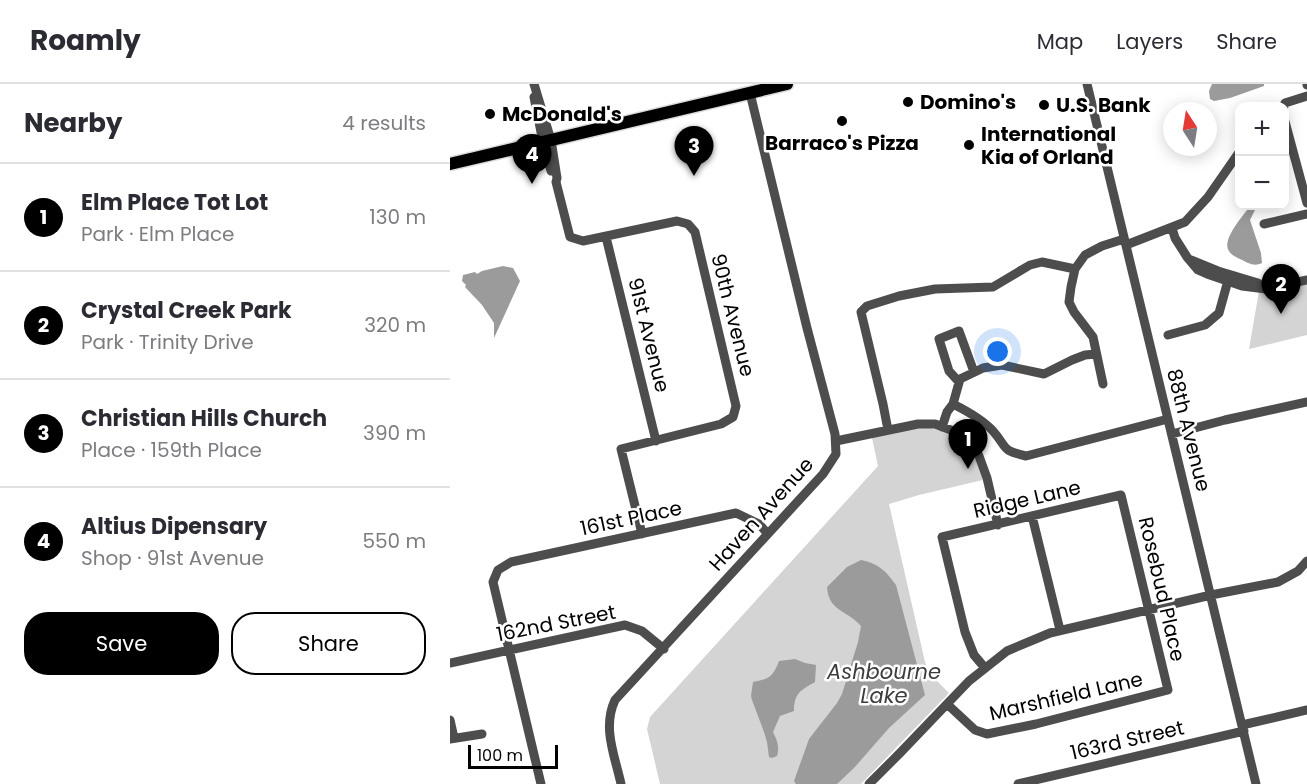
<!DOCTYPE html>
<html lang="en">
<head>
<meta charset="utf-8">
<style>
  body { margin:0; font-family:Poppins,sans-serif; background:#f2f2f3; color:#2b2b33 }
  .controls { position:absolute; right:18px; top:18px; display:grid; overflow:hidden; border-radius:12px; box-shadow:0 3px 15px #0003 }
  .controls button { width:54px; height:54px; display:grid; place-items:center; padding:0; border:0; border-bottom:2px solid #e1e1e2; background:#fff; color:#2b2b33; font:30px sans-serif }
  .compass { position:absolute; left:713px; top:18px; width:54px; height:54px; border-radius:50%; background:#fff; box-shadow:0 3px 15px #0003; rotate:348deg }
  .scale { position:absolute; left:18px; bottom:15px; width:90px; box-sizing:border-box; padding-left:6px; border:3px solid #000; border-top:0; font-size:16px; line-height:21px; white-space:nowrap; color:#000; -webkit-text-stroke:4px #fff; paint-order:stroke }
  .you { position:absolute; left:548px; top:268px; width:21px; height:21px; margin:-15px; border:4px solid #fff; border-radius:50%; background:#1a73e8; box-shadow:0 0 0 9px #1a73e833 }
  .badge { display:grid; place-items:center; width:39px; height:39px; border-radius:50%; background:#000; color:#fff; font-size:20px; font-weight:700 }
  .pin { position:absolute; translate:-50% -50px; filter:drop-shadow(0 2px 3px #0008) }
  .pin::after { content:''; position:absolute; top:32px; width:21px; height:18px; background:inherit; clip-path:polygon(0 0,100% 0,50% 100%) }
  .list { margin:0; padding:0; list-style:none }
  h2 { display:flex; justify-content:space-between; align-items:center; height:78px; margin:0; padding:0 24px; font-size:26px }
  h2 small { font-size:20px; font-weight:400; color:#7c7c81 }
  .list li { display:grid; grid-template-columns:39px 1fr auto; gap:18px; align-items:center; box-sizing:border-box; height:108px; padding:0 24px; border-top:2px solid #e1e1e2 }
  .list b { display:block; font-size:22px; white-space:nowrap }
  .list p { margin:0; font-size:20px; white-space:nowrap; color:#7c7c81 }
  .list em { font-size:20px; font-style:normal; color:#7c7c81 }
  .actions { display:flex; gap:12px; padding:18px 24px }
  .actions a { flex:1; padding:14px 0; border:2px solid #000; border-radius:24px; text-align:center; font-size:21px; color:#000 }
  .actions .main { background:#000; color:#fff }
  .map { position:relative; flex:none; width:857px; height:700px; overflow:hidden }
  header { display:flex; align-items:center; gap:36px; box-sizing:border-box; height:84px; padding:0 30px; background:#fff; border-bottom:2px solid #e1e1e2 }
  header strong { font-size:28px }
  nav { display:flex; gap:33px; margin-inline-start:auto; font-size:21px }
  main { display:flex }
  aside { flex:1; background:#fff }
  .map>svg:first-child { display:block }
</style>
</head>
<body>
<header>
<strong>Roamly</strong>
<nav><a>Map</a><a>Layers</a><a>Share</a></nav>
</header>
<main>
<aside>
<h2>Nearby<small>4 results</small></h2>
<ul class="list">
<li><span class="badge">1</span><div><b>Elm Place Tot Lot</b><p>Park · Elm Place</p></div><em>130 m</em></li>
<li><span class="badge">2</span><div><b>Crystal Creek Park</b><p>Park · Trinity Drive</p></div><em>320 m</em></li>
<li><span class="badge">3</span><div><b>Christian Hills Church</b><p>Place · 159th Place</p></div><em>390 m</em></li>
<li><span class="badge">4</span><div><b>Altius Dipensary</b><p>Shop · 91st Avenue</p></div><em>550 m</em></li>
</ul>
<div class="actions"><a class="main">Save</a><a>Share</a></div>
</aside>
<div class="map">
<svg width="857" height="700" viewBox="0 0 857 700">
  <rect width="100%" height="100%" fill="#fff"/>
  <path fill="#d4d4d4" d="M 857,199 L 857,251 L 799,265 L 809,207 Z
    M 477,343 C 509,351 525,362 533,396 L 469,411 L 439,420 L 475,578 L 479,589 L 499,609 L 411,700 L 210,700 L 197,645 L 200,633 L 428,382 L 422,354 L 461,344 Z"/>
  <path fill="#9b9b9b" d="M 762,0 L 814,0 L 814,2 L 780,14 L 764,17 L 760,15 L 759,7 Z
    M 800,122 L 804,122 L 805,126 L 800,136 L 811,169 L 812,179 C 804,183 798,179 790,175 C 786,173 781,171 779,167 C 771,156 793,132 800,122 Z
    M 53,182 L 63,184 L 70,197 L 44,254 L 44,239 L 32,221 L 15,203 L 16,201 L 12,197 L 13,191 L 25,188 L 27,190 L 32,187 Z
    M 411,476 C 429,480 435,486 446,501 L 475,611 L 439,644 L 404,684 L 387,700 L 346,700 L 344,697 L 359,655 L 387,619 L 392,610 L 408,558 L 411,542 C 396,525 379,528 377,503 L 397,483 Z
    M 345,575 L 355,579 L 366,581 L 365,598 C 351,606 344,609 344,627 L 330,632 L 323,648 C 327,656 330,663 327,672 L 322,674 L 319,673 L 317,658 L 314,648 L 302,616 L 301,612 L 303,598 C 319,595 323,593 329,577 Z"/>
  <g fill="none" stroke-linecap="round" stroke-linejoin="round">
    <g stroke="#dbdbdb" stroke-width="15">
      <path id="major" d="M 0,80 L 337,0"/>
    </g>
    <path stroke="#4d4d4d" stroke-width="9" d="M 84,0 L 101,56 L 107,94 L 106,98 L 120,153 L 133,157 L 227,137 L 238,140 L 245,148 L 286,322 L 283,333 L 271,340 L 171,365 L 192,450
      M 637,0 L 806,700
      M 857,0 L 857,1
      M 84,13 L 93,58 L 101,87
      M 834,22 L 835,19 L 857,12
      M 834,34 L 857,119
      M 814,140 L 857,130
      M 722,144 L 725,154 L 737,173 L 748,186 L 757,190 L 792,202 L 816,205 L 857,196
      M 156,153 L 206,357
      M 676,161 L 735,138 L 758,113 L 790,67
      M 741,176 L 768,187 L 808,199
      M 718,251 L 755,241 L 769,229 L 779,193
      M 509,298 L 499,287 L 489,255 L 509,247 L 524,288
      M 653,300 L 643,253 L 624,228 L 619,218 L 621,203 L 625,185 L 635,171 L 652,162 L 674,155
      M 503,320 C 517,327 532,335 543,347 C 558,364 550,366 576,372 L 718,335
      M 492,343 L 497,328 L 503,320 L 510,295 L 533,284 L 552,281 L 594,290 L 622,276 L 635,271 L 646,270
      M 438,346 L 433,320 L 411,228 L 417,222 L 449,212 L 485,205 L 543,203 L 580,181 L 592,178 L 625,185
      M 722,350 L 775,336 L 857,318
      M 386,357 L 468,340 L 485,340 L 506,348 L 518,357 L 529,372 L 537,394 L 548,441
      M 582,432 L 610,546
      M 0,579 L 175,541 L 192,547 L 214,565
      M 497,620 L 525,646 L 537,650 L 586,640 L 718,606 L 671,411 L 492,453 L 515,548 L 524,571 L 535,584
      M 0,636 L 4,654
      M 792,641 L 857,626
      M 0,655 L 32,650
      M 91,700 L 43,498 L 48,486 L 61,478 L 286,429 L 309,440 L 318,450
      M 171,700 C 165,672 152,644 165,616 L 373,390 L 386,370 L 385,350 L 357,244 L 300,9
      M 419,700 L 450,669 L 519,597 L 557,567 L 600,549 L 761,511 L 828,498 L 848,487 L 857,477
      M 568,700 L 794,647"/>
    <use href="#major" stroke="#000" stroke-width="12"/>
  </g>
  <g fill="#000" stroke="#fff" stroke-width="2">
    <circle cx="458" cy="18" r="6"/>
    <circle cx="594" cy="21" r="6"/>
    <circle cx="40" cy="30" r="6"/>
    <circle cx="392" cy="37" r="6"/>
    <circle cx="519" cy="61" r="6"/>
  </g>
  <g text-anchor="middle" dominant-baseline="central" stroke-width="5" stroke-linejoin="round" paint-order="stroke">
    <g font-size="20" font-weight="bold" fill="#000" stroke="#fff" text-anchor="start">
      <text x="470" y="18">Domino's</text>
      <text x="606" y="21">U.S. Bank</text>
      <text x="52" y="30">McDonald's</text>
      <text x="531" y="50">International<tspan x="531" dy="23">Kia of Orland</tspan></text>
      <text x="392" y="59" text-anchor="middle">Barraco's Pizza</text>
    </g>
    <g font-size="20" fill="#000" stroke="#fff">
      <text transform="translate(283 231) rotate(76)">90th Avenue</text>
      <text transform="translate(199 251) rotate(76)">91st Avenue</text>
      <text transform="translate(739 346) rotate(76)">88th Avenue</text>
      <text transform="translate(577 415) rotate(-13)">Ridge Lane</text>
      <text transform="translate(311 430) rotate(-48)">Haven Avenue</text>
      <text transform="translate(181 434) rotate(-12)">161st Place</text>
      <text transform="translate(712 505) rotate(77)">Rosebud Place</text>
      <text transform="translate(106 539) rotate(-11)">162nd Street</text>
      <text transform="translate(616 612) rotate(-13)">Marshfield Lane</text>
      <text transform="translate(677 656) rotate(-13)">163rd Street</text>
    </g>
    <g font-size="21" font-style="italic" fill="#3c3c3c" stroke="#fff">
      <text x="434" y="587">Ashbourne<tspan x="434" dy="24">Lake</tspan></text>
    </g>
  </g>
</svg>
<div class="controls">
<button>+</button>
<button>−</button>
</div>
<svg class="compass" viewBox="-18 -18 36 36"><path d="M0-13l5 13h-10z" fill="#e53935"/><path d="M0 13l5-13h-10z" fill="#7c7c81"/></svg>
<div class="scale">100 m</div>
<div class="you"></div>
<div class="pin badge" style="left:518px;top:385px">1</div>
<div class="pin badge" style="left:831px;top:230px">2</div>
<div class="pin badge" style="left:244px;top:92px">3</div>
<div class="pin badge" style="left:82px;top:100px">4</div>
</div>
</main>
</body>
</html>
